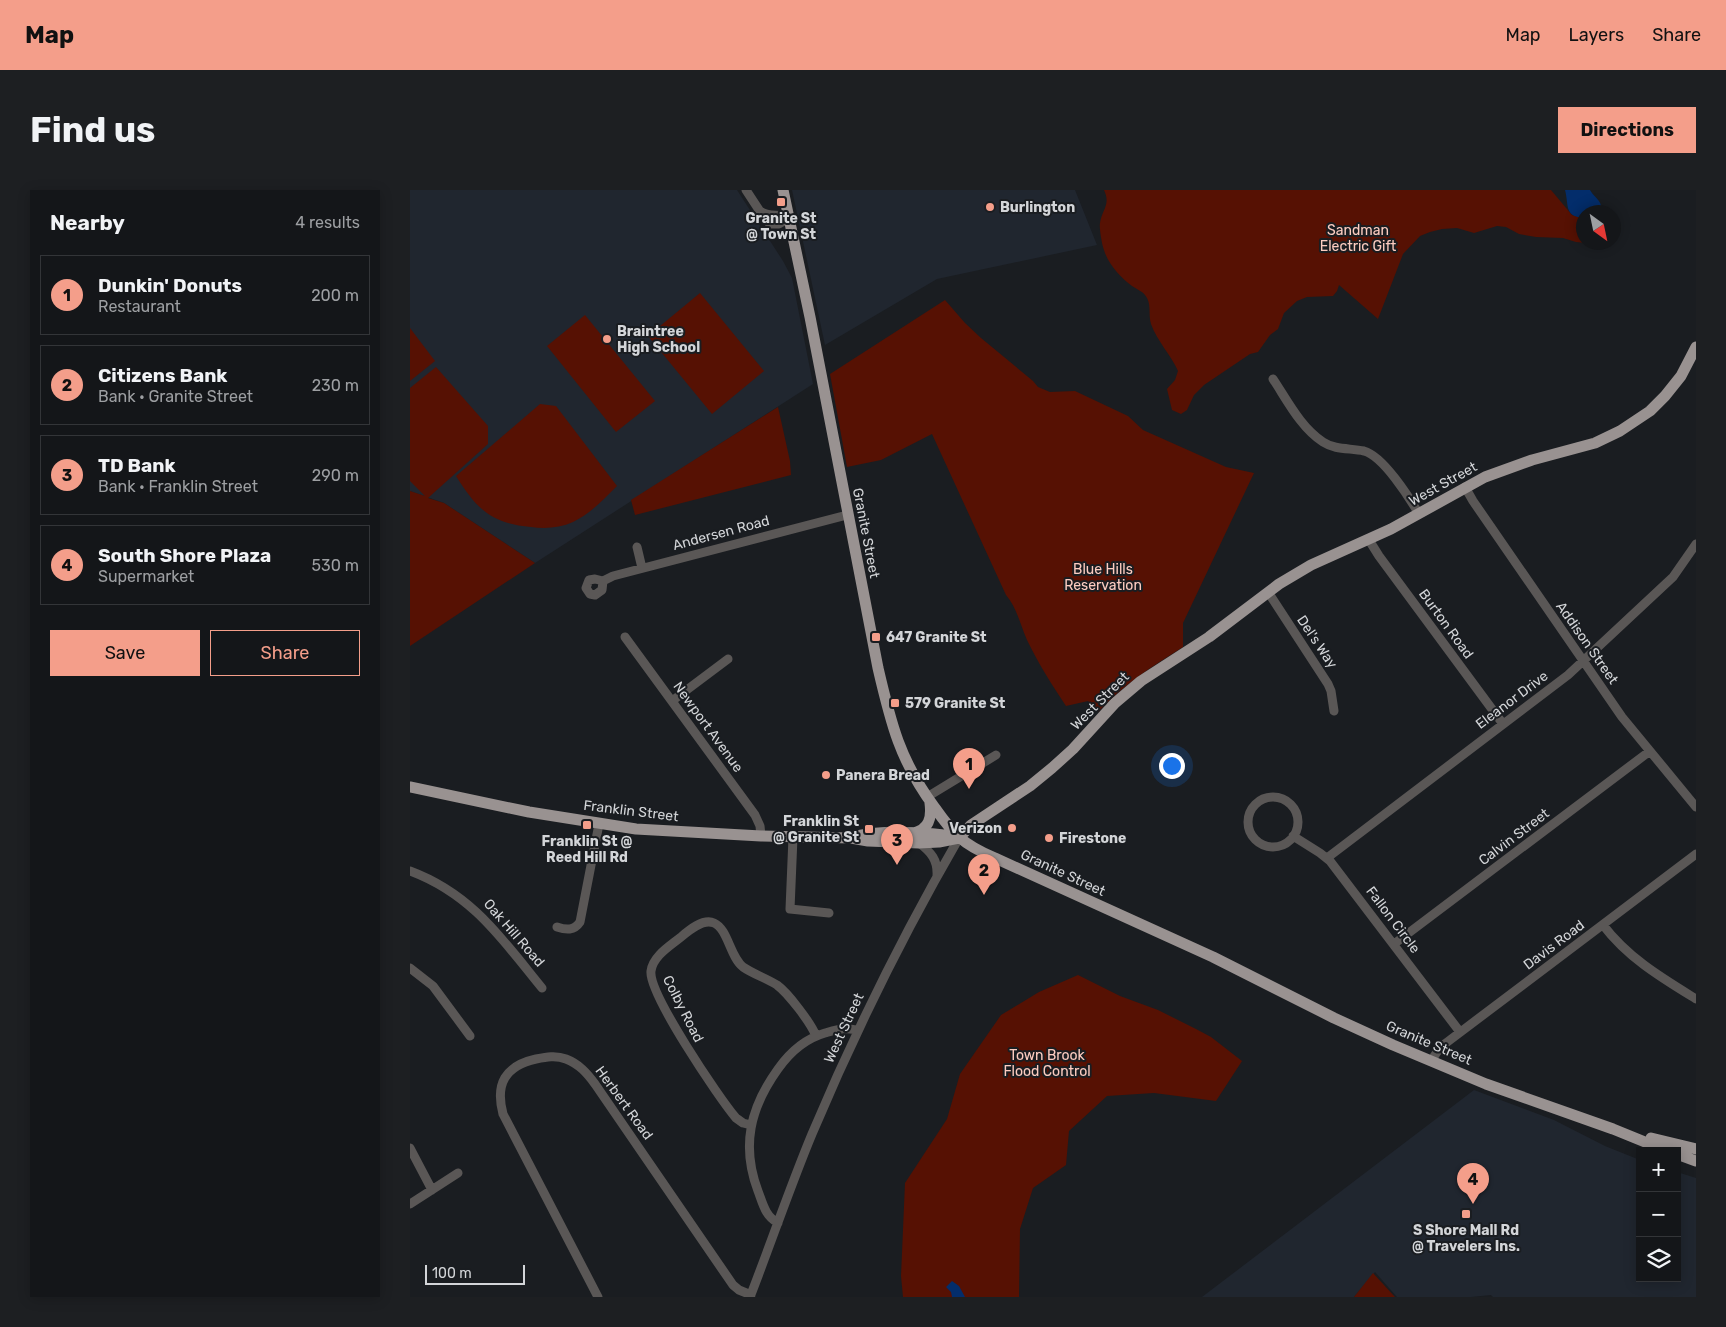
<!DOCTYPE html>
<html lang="en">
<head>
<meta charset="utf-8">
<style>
  body { margin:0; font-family:Rubik,sans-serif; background:#1d1f22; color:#f1f3f6 }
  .controls { position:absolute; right:15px; bottom:15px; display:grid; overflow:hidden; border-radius:0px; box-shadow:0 2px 12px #0003 }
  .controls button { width:45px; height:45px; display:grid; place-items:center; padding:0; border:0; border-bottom:1px solid #333538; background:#141619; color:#f1f3f6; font:25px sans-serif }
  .compass { position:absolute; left:1166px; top:15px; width:45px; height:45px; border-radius:50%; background:#141619; box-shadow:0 2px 12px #0003; rotate:147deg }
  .scale { position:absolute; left:15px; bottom:12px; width:100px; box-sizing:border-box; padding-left:5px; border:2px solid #d3d5d8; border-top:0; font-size:14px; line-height:18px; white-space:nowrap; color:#d3d5d8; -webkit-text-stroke:4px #1a1d21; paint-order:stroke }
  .you { position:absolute; left:761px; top:575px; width:18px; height:18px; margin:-12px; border:4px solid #fff; border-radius:50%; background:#1a73e8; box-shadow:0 0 0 8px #1a73e833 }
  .badge { display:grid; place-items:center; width:32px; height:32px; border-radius:50%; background:#f49e8a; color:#111; font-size:16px; font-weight:700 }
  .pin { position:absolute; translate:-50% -41px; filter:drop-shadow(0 1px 2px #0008) }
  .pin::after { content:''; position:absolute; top:26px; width:18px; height:15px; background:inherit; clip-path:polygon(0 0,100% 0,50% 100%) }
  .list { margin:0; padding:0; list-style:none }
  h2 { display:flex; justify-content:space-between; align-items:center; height:65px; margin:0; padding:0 20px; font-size:21px }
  h2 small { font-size:16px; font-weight:400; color:#9d9fa2 }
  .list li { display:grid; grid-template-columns:32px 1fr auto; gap:15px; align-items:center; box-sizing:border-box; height:80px; margin:0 10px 10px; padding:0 10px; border:1px solid #333538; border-radius:0px }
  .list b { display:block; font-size:19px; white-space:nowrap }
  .list p { margin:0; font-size:16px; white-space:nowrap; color:#9d9fa2 }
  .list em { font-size:16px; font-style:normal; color:#9d9fa2 }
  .actions { display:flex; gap:10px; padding:15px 20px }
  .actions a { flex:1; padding:11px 0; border:1px solid #f49e8a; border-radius:0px; text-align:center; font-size:18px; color:#f49e8a }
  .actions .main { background:#f49e8a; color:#111 }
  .icon { flex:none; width:28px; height:28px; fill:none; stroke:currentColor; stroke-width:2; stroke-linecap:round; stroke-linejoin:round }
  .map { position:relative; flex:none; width:1286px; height:1107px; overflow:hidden; border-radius:0px }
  header { display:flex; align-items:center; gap:30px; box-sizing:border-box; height:70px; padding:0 25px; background:#f49e8a; color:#111 }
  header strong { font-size:24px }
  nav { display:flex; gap:28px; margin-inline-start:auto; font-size:18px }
  .intro { display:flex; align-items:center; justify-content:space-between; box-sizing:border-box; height:120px; padding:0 30px }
  h1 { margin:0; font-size:35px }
  .button { padding:12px 22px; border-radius:0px; background:#f49e8a; color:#111; font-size:18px; font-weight:700 }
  main { display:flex; gap:30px; padding:0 30px }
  aside { flex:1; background:#141619; border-radius:0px; box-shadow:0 2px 12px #0003 }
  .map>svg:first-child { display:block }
</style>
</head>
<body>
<header>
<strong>Map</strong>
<nav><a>Map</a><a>Layers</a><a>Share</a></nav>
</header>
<div class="intro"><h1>Find us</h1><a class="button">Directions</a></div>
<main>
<aside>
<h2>Nearby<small>4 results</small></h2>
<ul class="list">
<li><span class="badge">1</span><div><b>Dunkin' Donuts</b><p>Restaurant</p></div><em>200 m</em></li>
<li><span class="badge">2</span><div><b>Citizens Bank</b><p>Bank · Granite Street</p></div><em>230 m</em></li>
<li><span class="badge">3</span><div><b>TD Bank</b><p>Bank · Franklin Street</p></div><em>290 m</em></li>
<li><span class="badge">4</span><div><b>South Shore Plaza</b><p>Supermarket</p></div><em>530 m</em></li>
</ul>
<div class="actions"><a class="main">Save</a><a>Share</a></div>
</aside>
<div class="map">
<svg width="1286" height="1107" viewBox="0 0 1286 1107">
  <rect width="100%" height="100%" fill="#1a1d21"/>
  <path fill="#20262f" d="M 0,0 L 327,0 L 373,71 L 382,88 L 403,194 L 125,373 L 34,313 L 0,301 Z
    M 382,0 L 665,0 L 687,55 L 527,89 L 415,155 Z
    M 1064,900 L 1144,930 L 1195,956 L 1230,970 L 1230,1088 L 1267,1088 L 1267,982 L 1286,988 L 1286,1107 L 1083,1107 L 1081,1105 L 1061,1107 L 987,1107 L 965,1082 L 944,1107 L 792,1107 Z"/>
  <path fill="#561103" d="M 694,0 L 1141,0 L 1162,25 L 1173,28 L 1174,52 L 1177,53 L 1176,53 L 1166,52 L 1153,48 L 1126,47 L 1109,44 L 1096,37 L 1087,36 L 1064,43 L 1047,38 L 1032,39 L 1020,42 L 1010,46 L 993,64 L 968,129 L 929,95 L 927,101 L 923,106 L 897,107 L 887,111 L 874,123 L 868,139 L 860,145 L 848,162 L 840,164 L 794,195 L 784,205 L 777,220 L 771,224 L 762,220 L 757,199 L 765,190 L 768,181 C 761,165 747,151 741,134 C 738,124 742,113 735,105 C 732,101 726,99 722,96 C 711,88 698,74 694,60 C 692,55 689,38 690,33 C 692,19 701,15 694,0 Z
    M 290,103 L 354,181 L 302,224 L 238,146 Z
    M 535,110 L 555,133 L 571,148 L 623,191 L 628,197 L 640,202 L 665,201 L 718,226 L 733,240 L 816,277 L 844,283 L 773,433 L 773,457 C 741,477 714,494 688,522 L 678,511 L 656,516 C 642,495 628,473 617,450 C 610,434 607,418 596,405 L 522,244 L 471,270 L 437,277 L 420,184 Z
    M 175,125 L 245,211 L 206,242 L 137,156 Z
    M 0,138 L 25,171 L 0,191 Z
    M 26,177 L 78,236 L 78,254 L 18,308 L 34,313 L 125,373 L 0,456 L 0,301 L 15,306 L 0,291 L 0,198 Z
    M 130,214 L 146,216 L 207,296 C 194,309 180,324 163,332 C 150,338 135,339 121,337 C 80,333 67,319 46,286 Z
    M 368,217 L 380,271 L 381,285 L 225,325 L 221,310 Z
    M 668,785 L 710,806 L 748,820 L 786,839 L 801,847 L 832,871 L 806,911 L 744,903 L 697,906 L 659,941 L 656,975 L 623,998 L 610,1039 L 609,1107 L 493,1107 L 491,1086 L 495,993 L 537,929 L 550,884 L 591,825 L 629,802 Z
    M 963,1083 L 985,1107 L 944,1107 Z"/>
  <path fill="#032d6b" d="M 1155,0 L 1180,0 C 1185,9 1193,10 1191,22 L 1174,22 L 1173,28 C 1154,26 1159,15 1155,0 Z
    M 542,1091 L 549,1096 L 555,1107 L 542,1107 L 541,1102 L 536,1097 Z"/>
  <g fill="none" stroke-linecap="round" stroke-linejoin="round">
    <path stroke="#5a5756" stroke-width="9" d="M 336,0 L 353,26 L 360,34 L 369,34 L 379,28
      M 350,21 C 359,28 369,23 379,28
      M 863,189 C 877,210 891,238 913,252 C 925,260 940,258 954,261 C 973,266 999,307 1009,324
      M 1055,297 L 1063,311 L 1212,527 L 1286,617
      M 959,350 L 969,366 L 1093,534
      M 227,357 L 232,378
      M 185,389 L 193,391 L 192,400 L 185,405 L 180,404 L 176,398 L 179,390 Z
      M 193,391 L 203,386 L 437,325
      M 858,402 L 918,494 L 921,501 L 924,521
      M 215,447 L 345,625 L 350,636 L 351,646
      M 262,511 L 318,469
      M 517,607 L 586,565
      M838 632a25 25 0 1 1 50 0a25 25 0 1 1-50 0Z
      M 883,646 L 910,663 L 920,671 L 1050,842
      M 383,647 L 380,719 L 419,723
      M 509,653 C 521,662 528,670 527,686
      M 917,668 L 1158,485 L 1263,387 L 1286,354
      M 0,681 C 62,704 92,749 132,798
      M 1193,735 C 1218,768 1252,788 1286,809
      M 147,737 C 156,740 164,741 170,732 L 189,634
      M 984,754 L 1240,561
      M 0,778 L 23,796 L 60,846
      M 1021,871 L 1029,859 L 1036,853 L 1286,664
      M 341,935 L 333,933 L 326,928 C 309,908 238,803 241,781 C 243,766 260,756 271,747 C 278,741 293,728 304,733 C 318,739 320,767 333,777 C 343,784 356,788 367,795 C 378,803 401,833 406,846
      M 0,958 L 22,1000
      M 0,1014 L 48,983
      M 368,1033 C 355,1026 353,1014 348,1001 C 331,956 340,918 368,879 C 380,862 394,849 415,843 C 426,840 438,836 448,841
      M 188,1107 L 93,924 C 85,894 95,876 126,869 C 136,867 146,865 156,869 C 169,874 177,883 185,894 L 323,1095 L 329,1100 L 341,1105
      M 340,1107 C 361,1053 380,997 402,944 C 445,842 494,743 549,648"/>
    <path stroke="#999291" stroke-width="11" d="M 373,0 L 400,127 L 468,478 C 481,534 490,571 525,618 C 532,628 540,639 549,647 C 559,656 573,663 585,668 L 803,767 L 924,828 L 983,855 L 1076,894 L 1203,939 L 1257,961
      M 0,597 L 119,622 L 226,639 L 351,646 L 441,648 L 458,651 L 509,653 L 529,652 L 549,648
      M 504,643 C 519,639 522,628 520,613
      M 444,647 C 466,640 519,642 542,646
      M 549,648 L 561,635 L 620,596 L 642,578 L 663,559 L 705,513 L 731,491 L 799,447 L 869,394 L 901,375 L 981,339 L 1075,287 L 1122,270 L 1185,253 L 1210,241 L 1240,221 L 1255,206 L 1271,186 L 1286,157
      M 1241,948 L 1286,959
      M 1267,964 L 1286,971"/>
  </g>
  <g fill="#f49e8a" stroke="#1a1d21" stroke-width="2">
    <rect x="366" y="7" width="10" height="10" rx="2.5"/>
    <circle cx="580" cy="17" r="5"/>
    <circle cx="197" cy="149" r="5"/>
    <rect x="461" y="442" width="10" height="10" rx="2.5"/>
    <rect x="480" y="508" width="10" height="10" rx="2.5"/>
    <circle cx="416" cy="585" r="5"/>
    <rect x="172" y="630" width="10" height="10" rx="2.5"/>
    <circle cx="602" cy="638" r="5"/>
    <rect x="454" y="634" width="10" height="10" rx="2.5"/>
    <circle cx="639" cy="648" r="5"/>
    <rect x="1051" y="1019" width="10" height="10" rx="2.5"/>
  </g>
  <g text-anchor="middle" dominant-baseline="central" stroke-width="4" stroke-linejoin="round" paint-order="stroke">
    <g font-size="14" font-weight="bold" fill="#d3d5d8" stroke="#1a1d21" text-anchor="start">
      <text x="590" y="17">Burlington</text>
      <text x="371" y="28" text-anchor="middle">Granite St<tspan x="371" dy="16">@ Town St</tspan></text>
      <text x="207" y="141">Braintree<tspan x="207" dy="16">High School</tspan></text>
      <text x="476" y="447">647 Granite St</text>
      <text x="495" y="513">579 Granite St</text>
      <text x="426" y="585">Panera Bread</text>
      <text x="449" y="631" text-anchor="end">Franklin St<tspan x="449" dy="16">@ Granite St</tspan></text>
      <text x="592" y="638" text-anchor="end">Verizon</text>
      <text x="649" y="648">Firestone</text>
      <text x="177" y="651" text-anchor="middle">Franklin St @<tspan x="177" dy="16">Reed Hill Rd</tspan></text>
      <text x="1056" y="1040" text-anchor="middle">S Shore Mall Rd<tspan x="1056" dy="16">@ Travelers Ins.</tspan></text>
    </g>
    <g font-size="14" fill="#fdccc0" stroke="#1a1d21">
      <text x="948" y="40">Sandman<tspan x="948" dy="16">Electric Gift</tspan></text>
      <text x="693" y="379">Blue Hills<tspan x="693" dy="16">Reservation</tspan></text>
      <text x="637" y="865">Town Brook<tspan x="637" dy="16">Flood Control</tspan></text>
    </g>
    <g font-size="14" fill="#d3d5d8" stroke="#1a1d21">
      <text transform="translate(1033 294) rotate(-29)">West Street</text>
      <text transform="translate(311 343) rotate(-15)">Andersen Road</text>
      <text transform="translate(456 343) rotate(79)">Granite Street</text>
      <text transform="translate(1036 434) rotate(54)">Burton Road</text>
      <text transform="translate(907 452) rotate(56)">Del's Way</text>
      <text transform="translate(1177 453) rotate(55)">Addison Street</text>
      <text transform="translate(1102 510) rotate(-37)">Eleanor Drive</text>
      <text transform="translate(690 511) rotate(-45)">West Street</text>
      <text transform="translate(298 537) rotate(54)">Newport Avenue</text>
      <text transform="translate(221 621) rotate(7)">Franklin Street</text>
      <text transform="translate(1104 647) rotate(-37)">Calvin Street</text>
      <text transform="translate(653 683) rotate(25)">Granite Street</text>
      <text transform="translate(983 730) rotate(53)">Fallon Circle</text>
      <text transform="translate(104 743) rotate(49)">Oak Hill Road</text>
      <text transform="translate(1144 755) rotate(-37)">Davis Road</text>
      <text transform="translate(273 819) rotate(63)">Colby Road</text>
      <text transform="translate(434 838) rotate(-65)">West Street</text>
      <text transform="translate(1019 853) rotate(23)">Granite Street</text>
      <text transform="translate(214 913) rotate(54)">Herbert Road</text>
    </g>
  </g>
</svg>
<div class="controls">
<button>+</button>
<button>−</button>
<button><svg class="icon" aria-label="layers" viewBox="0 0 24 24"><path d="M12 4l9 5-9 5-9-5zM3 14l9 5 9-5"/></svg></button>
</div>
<svg class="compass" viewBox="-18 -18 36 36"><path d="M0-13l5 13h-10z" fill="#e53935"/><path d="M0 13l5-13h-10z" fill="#9d9fa2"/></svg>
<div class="scale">100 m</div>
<div class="you"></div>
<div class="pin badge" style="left:559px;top:599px">1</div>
<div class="pin badge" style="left:574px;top:705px">2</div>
<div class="pin badge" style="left:487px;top:675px">3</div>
<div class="pin badge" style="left:1063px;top:1014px">4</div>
</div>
</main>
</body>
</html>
